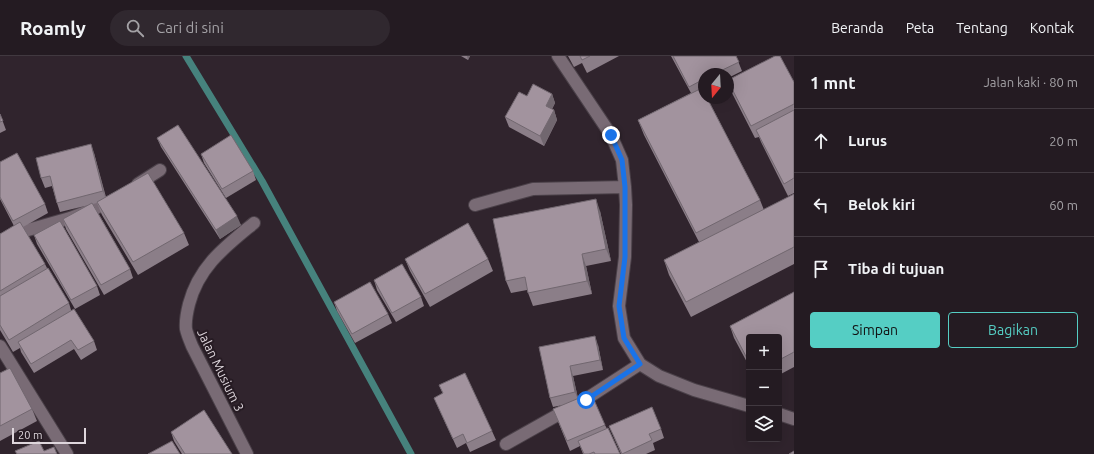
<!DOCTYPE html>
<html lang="id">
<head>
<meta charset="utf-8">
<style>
  body { margin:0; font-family:Ubuntu,sans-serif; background:#30282f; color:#f1f3f6 }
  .controls { position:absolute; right:12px; bottom:12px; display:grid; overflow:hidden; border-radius:4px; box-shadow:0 4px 16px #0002 }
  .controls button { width:36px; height:36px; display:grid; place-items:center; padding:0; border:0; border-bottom:1px solid #413940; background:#241b22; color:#f1f3f6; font:20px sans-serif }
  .compass { position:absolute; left:698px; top:12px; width:36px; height:36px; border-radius:50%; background:#241b22; box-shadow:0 4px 16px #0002; rotate:198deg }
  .scale { position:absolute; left:12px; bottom:10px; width:74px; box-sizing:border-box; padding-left:4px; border:2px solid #ded6dc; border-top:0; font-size:11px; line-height:14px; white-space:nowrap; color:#ded6dc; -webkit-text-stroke:3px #261b23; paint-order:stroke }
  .stop { position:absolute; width:12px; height:12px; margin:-9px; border:3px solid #1a73e8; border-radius:50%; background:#fff }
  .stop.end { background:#1a73e8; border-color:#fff; box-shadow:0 1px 4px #0008 }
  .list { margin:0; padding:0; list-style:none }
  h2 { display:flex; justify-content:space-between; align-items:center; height:52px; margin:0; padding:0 16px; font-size:17px }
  h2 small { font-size:13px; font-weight:400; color:#a3a1a5 }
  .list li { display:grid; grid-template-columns:26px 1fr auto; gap:12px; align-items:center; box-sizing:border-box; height:64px; padding:0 16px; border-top:1px solid #413940 }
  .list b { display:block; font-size:15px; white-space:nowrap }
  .list em { font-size:13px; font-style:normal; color:#a3a1a5 }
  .actions { display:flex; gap:8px; padding:12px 16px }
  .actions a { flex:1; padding:9px 0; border:1px solid #55cec4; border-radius:4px; text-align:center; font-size:14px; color:#55cec4 }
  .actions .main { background:#55cec4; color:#111 }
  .icon { flex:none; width:22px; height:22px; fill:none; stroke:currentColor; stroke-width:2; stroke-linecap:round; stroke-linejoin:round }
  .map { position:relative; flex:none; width:794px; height:398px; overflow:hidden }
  header { display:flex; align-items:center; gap:24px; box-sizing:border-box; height:56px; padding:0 20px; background:#241b22; border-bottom:1px solid #413940 }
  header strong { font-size:19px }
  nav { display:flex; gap:22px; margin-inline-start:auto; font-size:14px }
  .search { width:280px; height:36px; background:#30282f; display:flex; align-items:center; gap:10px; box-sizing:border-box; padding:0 14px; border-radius:22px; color:#a3a1a5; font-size:15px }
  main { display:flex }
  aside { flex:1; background:#241b22 }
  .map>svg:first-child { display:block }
</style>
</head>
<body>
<header>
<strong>Roamly</strong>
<div class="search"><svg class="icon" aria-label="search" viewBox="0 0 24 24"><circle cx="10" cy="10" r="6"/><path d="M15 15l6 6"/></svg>Cari di sini</div>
<nav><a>Beranda</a><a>Peta</a><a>Tentang</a><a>Kontak</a></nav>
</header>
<main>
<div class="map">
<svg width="794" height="398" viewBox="0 0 794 398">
  <rect width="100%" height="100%" fill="#30242d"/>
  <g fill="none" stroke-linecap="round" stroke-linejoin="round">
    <path stroke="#46827d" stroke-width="7" d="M 186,0 L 262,125 L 411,398"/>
    <g stroke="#4b4149" stroke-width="14">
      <path id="street" d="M 558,0 L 611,79 L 622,104 L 625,131 L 626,149 L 625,201 L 619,250 L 624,282 L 640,308 L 659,320 L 694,334 L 749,350
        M 138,128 L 160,114
        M 475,149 L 533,133 L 625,131
        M 0,185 L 28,174 L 70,162 L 109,147 L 114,144
        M 0,290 L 67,398
        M 779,358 L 794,363
        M 506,388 L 586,343 L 640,308
        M 247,398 L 192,290 C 190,285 187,278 186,273 C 185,264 187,256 189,248 C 199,210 225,191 254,167"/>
    </g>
    <use href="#street" stroke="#796b75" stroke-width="12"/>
  </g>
  <path fill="#8b7e88" d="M 461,0 L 470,0 L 468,4 Z
    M 568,0 L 619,0 L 587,17 L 582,7 L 574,11 Z
    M 671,0 L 736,0 L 742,15 L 728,22 L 728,18 L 704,18 L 704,34 L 703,34 L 760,144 L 764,154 L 794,138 L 794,208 L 691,261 L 669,219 L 664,204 L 699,186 L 644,79 L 638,64 L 691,37 Z
    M 728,26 L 794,26 L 794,137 L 788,140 L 761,86 L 759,81 L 755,82 L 732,37 Z
    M 552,38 L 555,47 L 552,53 L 554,54 L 557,64 L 544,90 L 509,71 L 505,61 L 527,40 Z
    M 0,58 L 6,74 L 0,77 Z
    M 157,82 L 241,169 L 220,183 L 161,91 Z
    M 94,97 L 106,141 L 184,177 L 189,189 L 138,219 L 102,159 L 97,147 L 93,148 L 130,213 L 133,222 L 104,239 L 66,173 L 63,163 L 89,149 L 60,156 L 57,147 L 52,130 L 45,132 L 41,122 Z
    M 201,98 L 253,115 L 256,124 L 226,142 L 204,107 Z
    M 0,106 L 45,148 L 48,157 L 23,171 L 45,208 L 47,212 L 69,247 L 71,254 L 94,285 L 97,294 L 81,304 L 74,293 L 34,317 L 21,296 L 20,292 L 13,296 L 0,274 L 0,178 L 14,170 L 0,143 Z
    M 600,155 L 611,205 L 586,210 L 592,238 L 533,250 L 527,234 L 511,237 L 506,225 Z
    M 34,179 L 97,230 L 100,239 L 75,253 L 37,188 Z
    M 405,203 L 488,203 L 493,215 L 430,251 L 410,215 Z
    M 374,224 L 421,241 L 424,250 L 396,266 L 377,234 Z
    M 794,236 L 794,311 L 779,319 L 779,281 L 749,281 L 749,310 L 734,282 L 730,270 Z
    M 334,246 L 388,258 L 392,267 L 355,287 L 337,255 Z
    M 598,289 L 603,314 L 573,320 L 578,343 L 605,369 L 620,398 L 583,398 L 580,390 L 570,395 L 553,353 L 563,349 L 553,351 L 550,342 L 539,291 Z
    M 0,317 L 32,353 L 37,365 L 0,385 Z
    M 439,329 L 492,375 L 496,384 L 470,396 L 466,387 L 457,392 L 438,351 L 434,342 L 443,338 Z
    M 609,370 L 661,373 L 664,382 L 653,387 L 655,394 L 646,398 L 621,398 L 613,379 Z
    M 171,376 L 232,398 L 182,398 L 174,385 Z"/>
  <path fill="#71676f" d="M 467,0 L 470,0 L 468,4 Z
    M 552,38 L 555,47 L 549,59 L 546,50 Z
    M 554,54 L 557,64 L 544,90 L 540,80 Z
    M 91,88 L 94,97 L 106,144 L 103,135 Z
    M 596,143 L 600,155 L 611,205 L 606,193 Z
    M 237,160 L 241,169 L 220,183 L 216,174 Z
    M 582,198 L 586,210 L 592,238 L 587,225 Z
    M 595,280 L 598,289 L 603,314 L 600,304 Z
    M 570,310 L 573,320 L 579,346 L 575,336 Z"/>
  <path fill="#a2939e" stroke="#71676f" d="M 580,0 L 590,0 L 582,4 Z
    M 673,0 L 736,0 L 739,6 L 714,18 L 704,18 L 704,23 L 689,31 Z
    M 775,0 L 780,0 L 794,26 L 794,48 L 751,70 L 728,25 L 728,24 Z
    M 533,28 L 552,38 L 546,50 L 554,54 L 540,80 L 505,61 L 519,36 L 527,40 Z
    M 702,32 L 704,36 L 704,42 L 707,42 L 760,144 L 696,177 L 638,64 Z
    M 794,54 L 794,122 L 784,128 L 756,74 Z
    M 0,58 L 3,65 L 0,66 Z
    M 178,69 L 237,160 L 216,174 L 157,82 Z
    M 231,79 L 253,115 L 222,133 L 201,98 Z
    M 91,88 L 103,135 L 57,147 L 50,120 L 41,122 L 36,102 Z
    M 17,97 L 45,148 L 13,165 L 0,141 L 0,106 Z
    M 148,117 L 184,177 L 133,206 L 97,146 Z
    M 794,138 L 794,191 L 686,246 L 664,204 Z
    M 596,143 L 606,193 L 582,198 L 587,225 L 528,237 L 525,221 L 506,225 L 493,163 Z
    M 92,147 L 130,213 L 101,229 L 63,163 Z
    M 60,165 L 97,230 L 71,244 L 34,179 Z
    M 20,166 L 45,208 L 0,235 L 0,178 Z
    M 468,167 L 488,203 L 425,238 L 405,203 Z
    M 402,208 L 421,241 L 392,257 L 374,224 Z
    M 48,212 L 69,247 L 9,284 L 0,269 L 0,240 Z
    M 370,226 L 388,258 L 352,278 L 334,246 Z
    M 794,236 L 794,296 L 779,304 L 779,281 L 749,281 L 749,306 L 730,270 Z
    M 74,253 L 94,285 L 78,294 L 71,284 L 31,308 L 18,286 Z
    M 595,280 L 600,304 L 570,310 L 575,336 L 550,342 L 539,291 Z
    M 10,312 L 32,353 L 0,370 L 0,317 Z
    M 465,317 L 492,375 L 467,387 L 463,378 L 453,383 L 434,342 L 443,337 L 439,329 Z
    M 591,337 L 605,369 L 567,385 L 553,353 Z
    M 652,351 L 661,373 L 649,378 L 652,384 L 622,398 L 609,370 Z
    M 204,354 L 232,398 L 185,398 L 171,376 Z
    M 608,372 L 620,398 L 595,398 L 594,396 L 589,398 L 584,398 L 578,385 Z
    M 39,385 L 44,395 L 54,391 L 57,398 L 17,398 L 15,395 Z
    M 172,385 L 180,398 L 148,398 Z
    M 794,395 L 794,398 L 789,398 Z"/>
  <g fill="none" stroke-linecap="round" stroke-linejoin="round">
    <path stroke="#1a73e8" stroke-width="5" d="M 586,344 L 640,308 L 624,282 L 619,250 L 625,201 L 625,131 L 622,104 L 611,79"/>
  </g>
  <g text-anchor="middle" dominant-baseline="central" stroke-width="4" stroke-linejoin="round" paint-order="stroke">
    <g font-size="13" fill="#ded6dc" stroke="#261b23">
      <text transform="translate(221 314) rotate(64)">Jalan Musium 3</text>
    </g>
  </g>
</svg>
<div class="controls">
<button>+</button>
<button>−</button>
<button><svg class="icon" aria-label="layers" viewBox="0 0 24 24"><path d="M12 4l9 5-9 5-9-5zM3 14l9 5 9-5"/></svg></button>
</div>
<svg class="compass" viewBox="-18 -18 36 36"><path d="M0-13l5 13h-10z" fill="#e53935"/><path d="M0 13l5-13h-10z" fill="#a3a1a5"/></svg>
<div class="scale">20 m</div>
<div class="stop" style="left:586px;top:344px"></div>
<div class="stop end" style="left:611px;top:79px"></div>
</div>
<aside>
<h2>1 mnt<small>Jalan kaki · 80 m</small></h2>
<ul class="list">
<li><svg class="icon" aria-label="ahead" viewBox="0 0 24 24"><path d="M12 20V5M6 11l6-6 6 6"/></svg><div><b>Lurus</b></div><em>20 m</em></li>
<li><svg class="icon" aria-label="left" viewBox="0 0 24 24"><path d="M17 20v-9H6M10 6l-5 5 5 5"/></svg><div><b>Belok kiri</b></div><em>60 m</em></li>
<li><svg class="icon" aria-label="arrive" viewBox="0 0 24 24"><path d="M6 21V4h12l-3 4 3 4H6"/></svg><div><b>Tiba di tujuan</b></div></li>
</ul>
<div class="actions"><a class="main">Simpan</a><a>Bagikan</a></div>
</aside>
</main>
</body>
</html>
